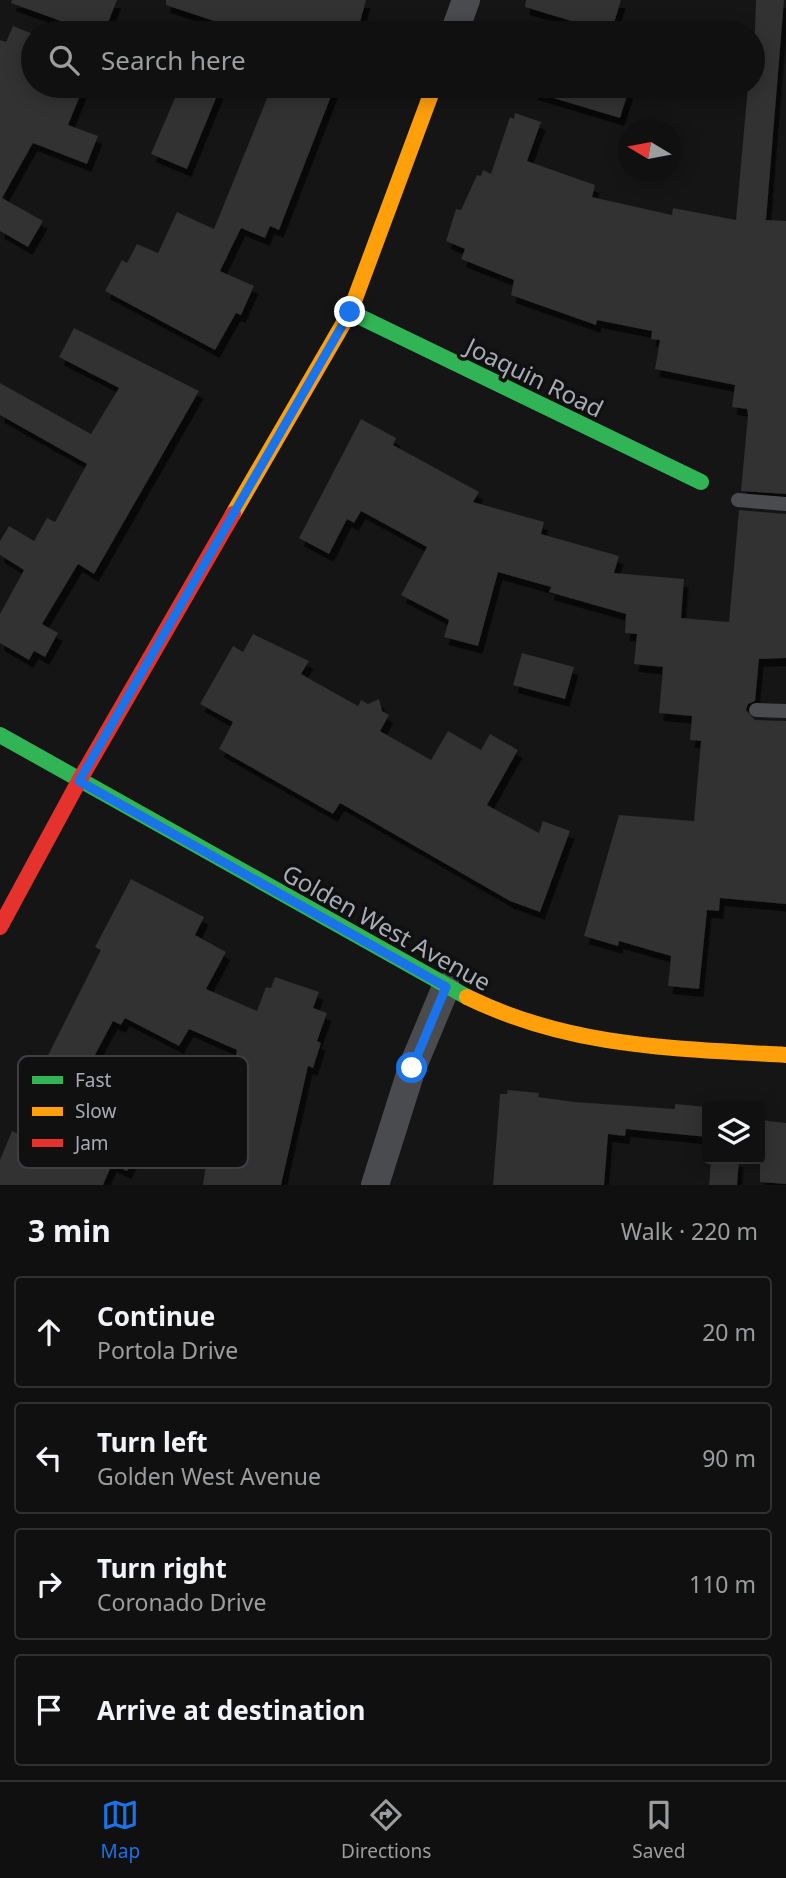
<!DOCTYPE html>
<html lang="en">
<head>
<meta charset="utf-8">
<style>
  body { margin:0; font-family:"Noto Sans",sans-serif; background:#191919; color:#f1f3f6 }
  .controls { position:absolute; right:21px; bottom:21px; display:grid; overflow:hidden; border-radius:7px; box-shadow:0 4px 18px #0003 }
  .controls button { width:63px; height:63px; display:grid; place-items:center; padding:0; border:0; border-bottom:2px solid #303030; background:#101010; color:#f1f3f6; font:35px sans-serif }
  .compass { position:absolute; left:618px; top:119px; width:63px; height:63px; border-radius:50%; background:#101010; box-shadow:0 4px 18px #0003; rotate:280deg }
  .stop { position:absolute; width:21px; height:21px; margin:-16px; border:5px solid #1a73e8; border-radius:50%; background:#fff }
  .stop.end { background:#1a73e8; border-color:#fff; box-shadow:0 2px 7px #0008 }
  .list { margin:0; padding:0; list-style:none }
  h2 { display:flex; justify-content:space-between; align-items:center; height:91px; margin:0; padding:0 28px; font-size:30px }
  h2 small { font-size:23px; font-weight:400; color:#9c9d9f }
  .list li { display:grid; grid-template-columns:46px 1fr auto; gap:21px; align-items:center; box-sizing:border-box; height:112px; margin:0 14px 14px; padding:0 14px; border:2px solid #303030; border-radius:7px }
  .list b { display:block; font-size:26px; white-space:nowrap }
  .list p { margin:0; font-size:23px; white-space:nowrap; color:#9c9d9f }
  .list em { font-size:23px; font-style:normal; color:#9c9d9f }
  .icon { flex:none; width:38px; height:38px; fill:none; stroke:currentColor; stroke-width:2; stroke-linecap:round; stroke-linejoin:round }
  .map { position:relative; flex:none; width:786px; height:1185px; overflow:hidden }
  .search { position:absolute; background:#101010; box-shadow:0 4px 18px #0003; left:21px; right:21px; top:21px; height:77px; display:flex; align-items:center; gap:18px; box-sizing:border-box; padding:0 24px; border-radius:38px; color:#9c9d9f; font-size:26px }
  .sheet { height:595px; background:#101010 }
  nav { display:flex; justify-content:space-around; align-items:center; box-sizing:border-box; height:98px; border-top:2px solid #303030; background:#101010; font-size:19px; color:#9c9d9f }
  nav a { display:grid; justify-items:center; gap:4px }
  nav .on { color:#1a73e8 }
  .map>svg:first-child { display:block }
</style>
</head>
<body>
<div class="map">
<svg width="786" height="1185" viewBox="0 0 786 1185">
  <defs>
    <filter id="shadow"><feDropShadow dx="4.5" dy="8" stdDeviation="0" flood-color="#0009"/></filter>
  </defs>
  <rect width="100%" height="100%" fill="#151516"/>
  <path fill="#303031" filter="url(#shadow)" d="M 12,0 L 117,0 L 104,33 L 82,25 L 80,28 L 11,3 Z
    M 166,0 L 366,0 L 357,33 L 275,33 L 247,22 L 244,31 L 166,5 Z
    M 526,0 L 621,0 L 611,33 L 525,7 Z
    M 756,0 L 784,0 L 766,220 L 786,221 L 786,494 L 741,491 L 748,415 L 747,409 L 732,407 L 735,385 L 655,369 L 660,340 L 651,339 L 652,331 L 597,320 L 596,325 L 511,295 L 514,280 L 461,259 L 465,249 L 446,241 L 456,209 L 461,210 L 477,175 L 481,176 L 483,170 L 491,174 L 510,117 L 514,119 L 515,113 L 541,122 L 527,161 L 595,185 L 592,197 L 672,215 L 673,208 L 736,220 L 748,86 L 753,86 Z
    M 13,26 L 33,34 L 33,86 L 84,86 L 68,125 L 98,136 L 87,164 L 33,143 L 2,198 L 43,221 L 28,247 L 0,231 L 0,40 L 6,42 Z
    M 180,86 L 221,86 L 187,169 L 151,154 Z
    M 272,86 L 335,86 L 279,230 L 270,226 L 265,238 L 241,228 L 220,271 L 254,286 L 241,315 L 236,313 L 215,350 L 105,291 L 122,260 L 127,263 L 137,244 L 158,253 L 177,212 L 214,229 Z
    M 534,86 L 630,86 L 620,118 L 533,92 Z
    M 74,328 L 199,391 L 94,574 L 78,564 L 42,624 L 58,633 L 45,657 L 34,651 L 29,660 L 0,643 L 0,614 L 24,570 L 0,555 L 0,541 L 9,526 L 34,541 L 47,518 L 55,522 L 87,464 L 0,415 L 0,383 L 91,434 L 119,388 L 59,357 Z
    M 361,419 L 396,438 L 393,445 L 479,492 L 473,502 L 544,522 L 541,534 L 619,556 L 614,573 L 684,579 L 681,618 L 729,622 L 739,510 L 786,514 L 786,658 L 759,659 L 755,701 L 748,704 L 746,710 L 755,720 L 786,721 L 786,904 L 720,898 L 719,911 L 707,910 L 699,989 L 668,986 L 671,956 L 619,941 L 618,946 L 584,936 L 619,815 L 694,821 L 701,741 L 690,740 L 692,716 L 659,713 L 663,667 L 634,664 L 637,634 L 625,633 L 626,614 L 549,592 L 551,587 L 498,572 L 478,646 L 444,637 L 449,620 L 401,595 L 427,547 L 361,511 L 354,523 L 347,519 L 329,554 L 299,538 Z
    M 253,634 L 309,661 L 301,674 L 358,706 L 361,700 L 368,704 L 379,699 L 382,711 L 389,715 L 380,731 L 431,760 L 448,731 L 481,750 L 490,734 L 518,750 L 487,805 L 539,833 L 543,821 L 570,831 L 540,912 L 510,901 L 340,803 L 333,814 L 219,749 L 233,722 L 200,704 L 233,646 L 243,652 Z
    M 522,653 L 574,667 L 565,699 L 513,685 Z
    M 131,879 L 204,917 L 195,935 L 226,952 L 206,989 L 257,1011 L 266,987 L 271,988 L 275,977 L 319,992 L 313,1008 L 327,1013 L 317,1041 L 321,1043 L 313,1068 L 308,1066 L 281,1185 L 203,1185 L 208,1148 L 173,1140 L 180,1105 L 224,1115 L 237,1050 L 189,1029 L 179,1046 L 125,1018 L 121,1025 L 113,1021 L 87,1070 L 119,1085 L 99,1125 L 140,1145 L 127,1171 L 112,1164 L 103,1185 L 0,1185 L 0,1160 L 12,1131 L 19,1134 L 44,1078 L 38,1075 L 101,950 L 95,947 Z
    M 508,1090 L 539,1093 L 538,1097 L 575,1102 L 675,1109 L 675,1104 L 707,1107 L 707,1137 L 626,1129 L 625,1136 L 608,1134 L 604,1185 L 493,1185 L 500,1094 L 507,1094 Z
    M 760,1120 L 786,1123 L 786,1184 L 760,1182 Z
    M 711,1159 L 739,1159 L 737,1185 L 709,1185 Z"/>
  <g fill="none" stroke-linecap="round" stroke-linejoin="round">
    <path stroke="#4a4b4e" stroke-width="14" d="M 738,500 L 786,504
      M 756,710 L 786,711"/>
    <path stroke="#4a4b4e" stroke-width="28" d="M 454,33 L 466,0
      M 375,1185 L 412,1068 L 446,987"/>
    <path stroke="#30b455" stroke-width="16" d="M 350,312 L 701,482
      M 0,735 L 467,997"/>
    <path stroke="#ff9f0a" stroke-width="16" d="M 233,514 L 350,312 L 434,86
      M 467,997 C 572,1048 672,1048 786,1055"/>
    <path stroke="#e5322d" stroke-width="16" d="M 0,927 L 79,781 L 233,514"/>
  </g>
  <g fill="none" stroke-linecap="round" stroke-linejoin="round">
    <path stroke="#1a73e8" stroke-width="9" d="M 350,312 L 79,781 L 446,987 L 412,1068"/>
  </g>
  <g text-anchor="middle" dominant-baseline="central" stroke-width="7" stroke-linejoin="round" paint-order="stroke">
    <g font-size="24" fill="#a7acb6" stroke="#101011">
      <text transform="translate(535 377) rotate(26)">Joaquin Road</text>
      <text transform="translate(387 927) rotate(29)">Golden West Avenue</text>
    </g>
  </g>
  <rect x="18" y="1056" width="230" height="112" rx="10" fill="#101011" stroke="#3d3f43" stroke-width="2"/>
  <rect x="32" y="1076" width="31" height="8" fill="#30b455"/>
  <rect x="32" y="1107" width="31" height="9" fill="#ff9f0a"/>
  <rect x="32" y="1139" width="31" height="8" fill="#e5322d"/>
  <g font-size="19" fill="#a7acb6">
    <text x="75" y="1087">Fast</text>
    <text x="75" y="1118">Slow</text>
    <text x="75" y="1150">Jam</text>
  </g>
</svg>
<div class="controls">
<button><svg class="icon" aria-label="layers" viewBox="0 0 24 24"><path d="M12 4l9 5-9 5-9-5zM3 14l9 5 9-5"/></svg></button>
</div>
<svg class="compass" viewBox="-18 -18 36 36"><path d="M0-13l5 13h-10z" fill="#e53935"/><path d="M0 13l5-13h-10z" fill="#9c9d9f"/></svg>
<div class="stop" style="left:412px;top:1068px"></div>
<div class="stop end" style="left:350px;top:312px"></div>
<div class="search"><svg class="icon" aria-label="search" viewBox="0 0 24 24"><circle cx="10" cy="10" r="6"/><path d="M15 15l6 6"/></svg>Search here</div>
</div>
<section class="sheet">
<h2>3 min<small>Walk · 220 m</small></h2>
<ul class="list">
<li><svg class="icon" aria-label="ahead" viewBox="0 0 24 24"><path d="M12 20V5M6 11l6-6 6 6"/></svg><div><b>Continue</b><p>Portola Drive</p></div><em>20 m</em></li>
<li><svg class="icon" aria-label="left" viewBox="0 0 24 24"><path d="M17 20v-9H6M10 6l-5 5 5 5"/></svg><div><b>Turn left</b><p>Golden West Avenue</p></div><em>90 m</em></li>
<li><svg class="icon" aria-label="right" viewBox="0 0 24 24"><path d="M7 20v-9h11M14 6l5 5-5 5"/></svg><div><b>Turn right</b><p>Coronado Drive</p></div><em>110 m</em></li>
<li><svg class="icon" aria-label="arrive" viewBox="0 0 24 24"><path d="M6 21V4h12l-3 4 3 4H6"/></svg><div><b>Arrive at destination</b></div></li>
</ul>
</section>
<nav>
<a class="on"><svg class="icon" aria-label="map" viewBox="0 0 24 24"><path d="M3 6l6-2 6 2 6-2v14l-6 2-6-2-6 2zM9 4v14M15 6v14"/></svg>Map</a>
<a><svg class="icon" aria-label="directions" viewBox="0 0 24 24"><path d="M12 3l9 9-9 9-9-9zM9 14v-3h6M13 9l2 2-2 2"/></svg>Directions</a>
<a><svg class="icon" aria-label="saved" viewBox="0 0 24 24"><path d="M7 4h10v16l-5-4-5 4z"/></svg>Saved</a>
</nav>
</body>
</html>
